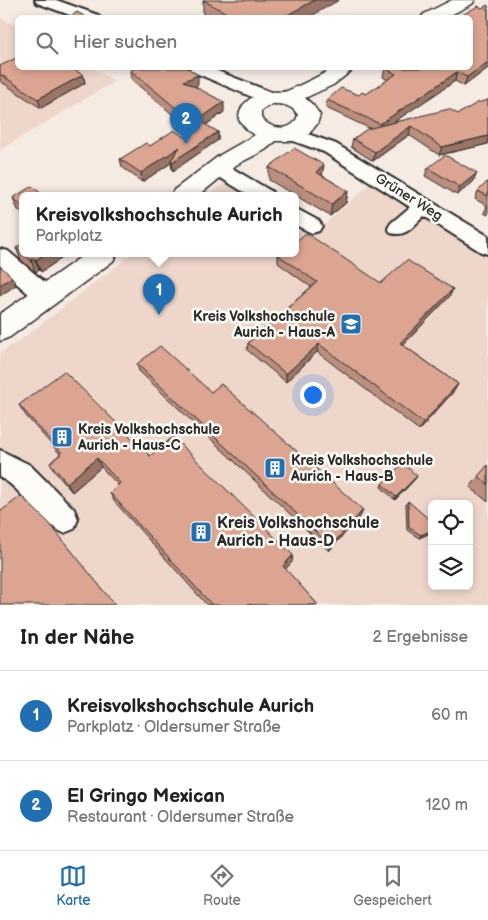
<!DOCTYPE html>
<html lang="de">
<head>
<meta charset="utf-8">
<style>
  body { margin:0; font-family:"Balsamiq Sans",sans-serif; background:#f2f2f2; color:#222 }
  .controls { position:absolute; right:15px; bottom:15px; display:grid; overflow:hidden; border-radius:8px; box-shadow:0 2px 8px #0003 }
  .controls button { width:45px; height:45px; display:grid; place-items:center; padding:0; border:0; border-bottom:1px solid #e0e0e0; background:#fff; color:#222; font:25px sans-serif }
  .you { position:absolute; left:312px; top:394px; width:18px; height:18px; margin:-12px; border:4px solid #fff; border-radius:50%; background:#1a73e8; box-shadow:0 0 0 8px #1a73e833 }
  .badge { display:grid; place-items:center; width:32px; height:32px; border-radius:50%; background:#1f6fb2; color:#fff; font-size:16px; font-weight:700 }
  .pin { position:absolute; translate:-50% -41px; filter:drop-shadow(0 1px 2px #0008) }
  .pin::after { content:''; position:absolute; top:26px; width:18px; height:15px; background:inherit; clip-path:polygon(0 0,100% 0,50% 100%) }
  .popup { position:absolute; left:19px; top:192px; width:280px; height:65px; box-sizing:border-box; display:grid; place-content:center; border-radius:8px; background:#fff; filter:drop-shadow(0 1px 4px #0005); font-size:16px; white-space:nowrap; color:#767676 }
  .popup b { font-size:19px; color:#222 }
  .popup::after { content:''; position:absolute; left:50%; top:100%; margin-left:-10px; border:10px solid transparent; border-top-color:#fff }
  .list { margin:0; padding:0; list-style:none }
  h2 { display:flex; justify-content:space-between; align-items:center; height:65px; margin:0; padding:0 20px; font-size:21px }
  h2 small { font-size:16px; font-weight:400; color:#767676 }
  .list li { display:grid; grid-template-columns:32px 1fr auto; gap:15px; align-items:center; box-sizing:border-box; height:90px; padding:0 20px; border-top:1px solid #e0e0e0 }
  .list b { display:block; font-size:19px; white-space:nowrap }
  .list p { margin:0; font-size:16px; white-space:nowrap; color:#767676 }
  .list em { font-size:16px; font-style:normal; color:#767676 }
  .icon { flex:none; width:28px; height:28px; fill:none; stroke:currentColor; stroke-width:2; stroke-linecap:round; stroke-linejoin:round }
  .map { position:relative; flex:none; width:488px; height:605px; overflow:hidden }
  .search { position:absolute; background:#fff; box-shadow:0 2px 8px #0003; left:15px; right:15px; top:15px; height:55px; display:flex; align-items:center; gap:12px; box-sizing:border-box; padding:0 18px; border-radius:8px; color:#767676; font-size:19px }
  .sheet { height:245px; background:#fff }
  nav { display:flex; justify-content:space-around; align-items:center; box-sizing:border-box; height:70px; border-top:1px solid #e0e0e0; background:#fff; font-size:14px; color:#767676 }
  nav a { display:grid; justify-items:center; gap:2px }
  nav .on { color:#1f6fb2 }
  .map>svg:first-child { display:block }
</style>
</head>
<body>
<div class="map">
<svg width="488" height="605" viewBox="0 0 488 605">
  <rect width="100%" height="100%" fill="#f6ebe3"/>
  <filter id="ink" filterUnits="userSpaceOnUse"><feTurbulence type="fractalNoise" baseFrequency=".02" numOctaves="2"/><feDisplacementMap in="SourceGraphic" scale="10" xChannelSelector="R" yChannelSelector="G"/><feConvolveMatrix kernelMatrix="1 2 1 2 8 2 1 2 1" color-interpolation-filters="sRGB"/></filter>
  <g filter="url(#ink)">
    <path fill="#eed6cb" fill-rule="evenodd" d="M 0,18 L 17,26 L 18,68 L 91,68 L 115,81 L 0,150 Z
      M 226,182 L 249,196 L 206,196 Z
      M 372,182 L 488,257 L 488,605 L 0,605 L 0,353 L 27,335 L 132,254 L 295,254 L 295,226 L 312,236 ZM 432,504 L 469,504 L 469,586 L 432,586 Z"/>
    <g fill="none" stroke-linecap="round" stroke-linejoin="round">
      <g stroke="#2b2b2b" stroke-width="4">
        <path id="minor" d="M 35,0 L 56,0 L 98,15 L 100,18 L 78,18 L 37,3 Z
          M 189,68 L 210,68 L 276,94 L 278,98 L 276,102 L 264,102 L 191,71 Z
          M 291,128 L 336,144 L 488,236 L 488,254 L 481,252 L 424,216 C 414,225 406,238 391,233 L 388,228 L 391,223 L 410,207 L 324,152 L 285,138 L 282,134 L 285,130 Z
          M 218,162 L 225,164 L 271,191 L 274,196 L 250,196 L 211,172 L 209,168 L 211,164 Z
          M 295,208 L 319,221 L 322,226 L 319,231 L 312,233 L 295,225 Z
          M 0,249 L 8,251 L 54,290 L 57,296 L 54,302 L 46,305 L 38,302 L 0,269 Z
          M 0,450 L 30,465 L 74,509 L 78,519 L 74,529 L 64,533 C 38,522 25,491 0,477 Z"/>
      </g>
      <g stroke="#2b2b2b" stroke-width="3">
        <path id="major" d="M 452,0 L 475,0 L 472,4 L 445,18 L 421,18 L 424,14 Z
          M 333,68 L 355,68 L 333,85 L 305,98 L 313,105 L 320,115 L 317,124 L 308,135 L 293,141 L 276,141 L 265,150 L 236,165 L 198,196 L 170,196 L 174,190 L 220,155 L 255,135 L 248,131 L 239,120 C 238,102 256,93 271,92 C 276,91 281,93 287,91 C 303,84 318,77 333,68 ZM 272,104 C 283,104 292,105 298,115 C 293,133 272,130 261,118 L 261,111 Z
          M 85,254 L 117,254 L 113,261 L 10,337 L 0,341 L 0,314 Z"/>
      </g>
      <use href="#minor" fill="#fdfcf7" fill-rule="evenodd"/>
      <use href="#major" fill="#fdfcf7" fill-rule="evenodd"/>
    </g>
    <path fill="#bc8e7e" stroke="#2b2b2b" d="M 203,0 L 308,18 L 210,18 L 203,14 Z
      M 488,5 L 488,68 L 464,86 L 455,81 L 393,122 L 458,114 L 488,100 L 488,144 L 439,155 L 409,135 L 373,161 L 351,147 L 353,139 L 369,128 L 326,108 L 327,100 L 366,94 L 388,80 L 383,77 L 385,68 Z
      M 0,66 L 83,75 L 85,83 L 41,108 L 0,81 Z
      M 130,70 L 198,85 L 195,87 L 224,112 L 206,125 L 218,132 L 218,140 L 173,171 L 172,169 L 171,163 L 142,182 L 122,167 L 120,159 L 150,146 L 187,138 L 192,131 L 132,80 Z
      M 269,167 L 323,176 L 348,191 L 346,203 L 330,216 L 269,180 Z
      M 428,168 L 477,173 L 473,182 L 457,195 L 425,176 Z
      M 488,181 L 488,215 L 484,213 L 487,206 L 475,199 L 478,191 Z
      M 23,196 L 23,214 L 18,210 L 13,198 Z
      M 16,248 L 60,254 L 62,258 L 41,272 L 39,270 L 35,272 L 21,260 Z
      M 278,255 L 381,283 L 453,289 L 449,297 L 403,345 L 458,384 L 454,391 L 419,430 L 317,352 L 286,382 L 247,350 L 248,343 L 311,287 L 278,263 Z
      M 137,364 L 211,392 L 361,515 L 329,551 L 139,371 Z
      M 19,405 L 150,456 L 292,562 L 285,569 L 318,605 L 207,605 L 114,501 L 110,493 L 118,485 L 101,467 L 72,492 L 55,472 L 50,463 L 60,454 L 26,416 Z
      M 488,465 L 488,502 L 470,487 Z
      M 417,476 L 415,479 L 395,500 L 381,487 L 382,484 Z
      M 408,501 L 430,531 L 428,534 L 419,538 L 407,530 L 406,504 Z"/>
    <path fill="#997466" stroke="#2b2b2b" d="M 315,0 L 339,0 L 308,18 L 282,18 Z
      M 488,62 L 488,68 L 464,86 L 467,77 Z
      M 457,72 L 455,81 L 378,133 L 380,124 Z
      M 83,75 L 85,83 L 41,108 L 38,99 Z
      M 198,75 L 198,85 L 185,91 L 184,81 Z
      M 224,102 L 224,112 L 194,133 L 194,123 Z
      M 411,126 L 409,135 L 373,161 L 375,152 Z
      M 218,132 L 218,140 L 173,171 L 172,162 Z
      M 488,136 L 488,144 L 439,155 L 442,147 Z
      M 180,147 L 171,160 L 171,163 L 142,182 L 141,173 Z
      M 324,165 L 322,177 L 316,172 Z
      M 477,173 L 473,182 L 457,195 L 460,187 Z
      M 348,191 L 346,203 L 330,216 L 332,204 Z
      M 45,254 L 61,254 L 62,258 L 41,272 L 36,260 Z
      M 34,258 L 39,270 L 35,272 L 31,260 Z
      M 12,277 L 16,285 L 0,296 L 0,285 Z
      M 453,289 L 449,297 L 397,351 L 400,343 Z
      M 319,344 L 317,352 L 286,382 L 286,374 Z
      M 458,384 L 454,391 L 419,430 L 423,423 Z
      M 97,458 L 101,467 L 72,492 L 67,483 Z
      M 417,476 L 415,479 L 395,500 L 396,497 Z
      M 363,510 L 361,515 L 329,551 L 331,546 Z
      M 430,531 L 428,534 L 419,538 L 421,535 Z
      M 293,555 L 292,562 L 282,573 L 283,566 Z"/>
    <path fill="#dba592" stroke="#2b2b2b" d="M 203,0 L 315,0 L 282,18 L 235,18 Z
      M 488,5 L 488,62 L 467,77 L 457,72 L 380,124 L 327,100 L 341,88 L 359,95 L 362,92 L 366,94 L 396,74 L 385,68 L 470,68 L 470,18 L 457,18 L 478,6 L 482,8 Z
      M 77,12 L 88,18 L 68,18 Z
      M 18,57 L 18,68 L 71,68 L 83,75 L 38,99 L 0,74 L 0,66 Z
      M 137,68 L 188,68 L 198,75 L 184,81 L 224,102 L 194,123 L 130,70 Z
      M 488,100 L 488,136 L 442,147 L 411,126 L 375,152 L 353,139 L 367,129 L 449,109 L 458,114 L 477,103 Z
      M 200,121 L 218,132 L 172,162 L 171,160 L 180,147 L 141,173 L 120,159 L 146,143 L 150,146 L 174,130 L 187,138 Z
      M 294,148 L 324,165 L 316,172 L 348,191 L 332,204 L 269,167 Z
      M 445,155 L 477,173 L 460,187 L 428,168 Z
      M 488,181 L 488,196 L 478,191 Z
      M 32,186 L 44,196 L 23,196 L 23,206 L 13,198 Z
      M 306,233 L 381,283 L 407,260 L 453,289 L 400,343 L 458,384 L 423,423 L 319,344 L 286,374 L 248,343 L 317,282 L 278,255 L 280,254 L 295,254 L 295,242 Z
      M 23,243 L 23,253 L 16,248 Z
      M 23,254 L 45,254 L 36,260 L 34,258 L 31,260 Z
      M 0,266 L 12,277 L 0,285 Z
      M 160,346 L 211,392 L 221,384 L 363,510 L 331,546 L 137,364 Z
      M 64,371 L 150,456 L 173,437 L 293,555 L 283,566 L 318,605 L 251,605 L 249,603 L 248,605 L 212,605 L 110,493 L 120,483 L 97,458 L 67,483 L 50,463 L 62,453 L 19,405 Z
      M 403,463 L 417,476 L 396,497 L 382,484 Z
      M 488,465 L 488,484 L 478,476 Z
      M 21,496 L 50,524 L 115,605 L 0,605 L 0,509 L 1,511 Z
      M 408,501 L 431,521 L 430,531 L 421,535 L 409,528 Z"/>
  </g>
  <defs>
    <g id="university-square" transform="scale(1.125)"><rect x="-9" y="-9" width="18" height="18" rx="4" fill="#1f6fb2" stroke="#fdfcf7"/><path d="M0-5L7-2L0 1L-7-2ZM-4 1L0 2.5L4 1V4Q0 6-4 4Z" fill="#fff"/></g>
    <g id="building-square" transform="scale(1.125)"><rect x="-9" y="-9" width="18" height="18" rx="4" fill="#1f6fb2" stroke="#fdfcf7"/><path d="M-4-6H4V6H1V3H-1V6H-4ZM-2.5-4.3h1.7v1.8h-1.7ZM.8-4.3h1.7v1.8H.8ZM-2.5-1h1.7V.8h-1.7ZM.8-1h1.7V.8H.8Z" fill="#fff"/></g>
  </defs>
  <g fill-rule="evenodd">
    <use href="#university-square" x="351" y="324"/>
    <use href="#building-square" x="62" y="437"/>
    <use href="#building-square" x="275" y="468"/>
    <use href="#building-square" x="201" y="532"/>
  </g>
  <g text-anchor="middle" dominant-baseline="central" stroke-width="5" stroke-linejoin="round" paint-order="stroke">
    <g font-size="14" fill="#2b2b2b" stroke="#fdfcf7">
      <text transform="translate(409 197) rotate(32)">Grüner Weg</text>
    </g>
    <g font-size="14" font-weight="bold" fill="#2b2b2b" stroke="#fdfcf7" text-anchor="start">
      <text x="335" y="316" text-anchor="end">Kreis Volkshochschule<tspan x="335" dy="16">Aurich - Haus-A</tspan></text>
      <text x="78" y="429">Kreis Volkshochschule<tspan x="78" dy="16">Aurich - Haus-C</tspan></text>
      <text x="291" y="460">Kreis Volkshochschule<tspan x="291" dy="16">Aurich - Haus-B</tspan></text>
    </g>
    <g font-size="16" font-weight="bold" fill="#2b2b2b" stroke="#fdfcf7" text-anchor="start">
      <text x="217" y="523">Kreis Volkshochschule<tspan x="217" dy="18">Aurich - Haus-D</tspan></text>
    </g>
  </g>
</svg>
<div class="controls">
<button><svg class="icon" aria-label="locate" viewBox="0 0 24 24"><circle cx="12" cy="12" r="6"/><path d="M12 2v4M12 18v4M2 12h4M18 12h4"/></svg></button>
<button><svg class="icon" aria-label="layers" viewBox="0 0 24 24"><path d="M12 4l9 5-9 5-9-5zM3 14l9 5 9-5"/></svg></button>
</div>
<div class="you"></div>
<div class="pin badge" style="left:159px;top:315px">1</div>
<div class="popup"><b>Kreisvolkshochschule Aurich</b>Parkplatz</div>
<div class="pin badge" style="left:186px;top:144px">2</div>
<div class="search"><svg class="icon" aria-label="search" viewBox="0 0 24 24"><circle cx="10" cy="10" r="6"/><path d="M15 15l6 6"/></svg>Hier suchen</div>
</div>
<section class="sheet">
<h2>In der Nähe<small>2 Ergebnisse</small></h2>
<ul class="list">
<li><span class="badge">1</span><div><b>Kreisvolkshochschule Aurich</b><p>Parkplatz · Oldersumer Straße</p></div><em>60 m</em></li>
<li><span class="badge">2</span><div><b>El Gringo Mexican</b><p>Restaurant · Oldersumer Straße</p></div><em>120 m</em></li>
</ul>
</section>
<nav>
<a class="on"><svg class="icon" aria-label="map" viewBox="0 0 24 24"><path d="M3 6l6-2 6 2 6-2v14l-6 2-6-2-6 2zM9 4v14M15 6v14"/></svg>Karte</a>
<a><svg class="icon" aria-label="directions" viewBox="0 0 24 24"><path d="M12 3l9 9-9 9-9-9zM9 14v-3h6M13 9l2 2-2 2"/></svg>Route</a>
<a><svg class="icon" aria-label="saved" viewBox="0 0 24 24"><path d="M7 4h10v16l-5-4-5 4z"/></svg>Gespeichert</a>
</nav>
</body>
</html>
